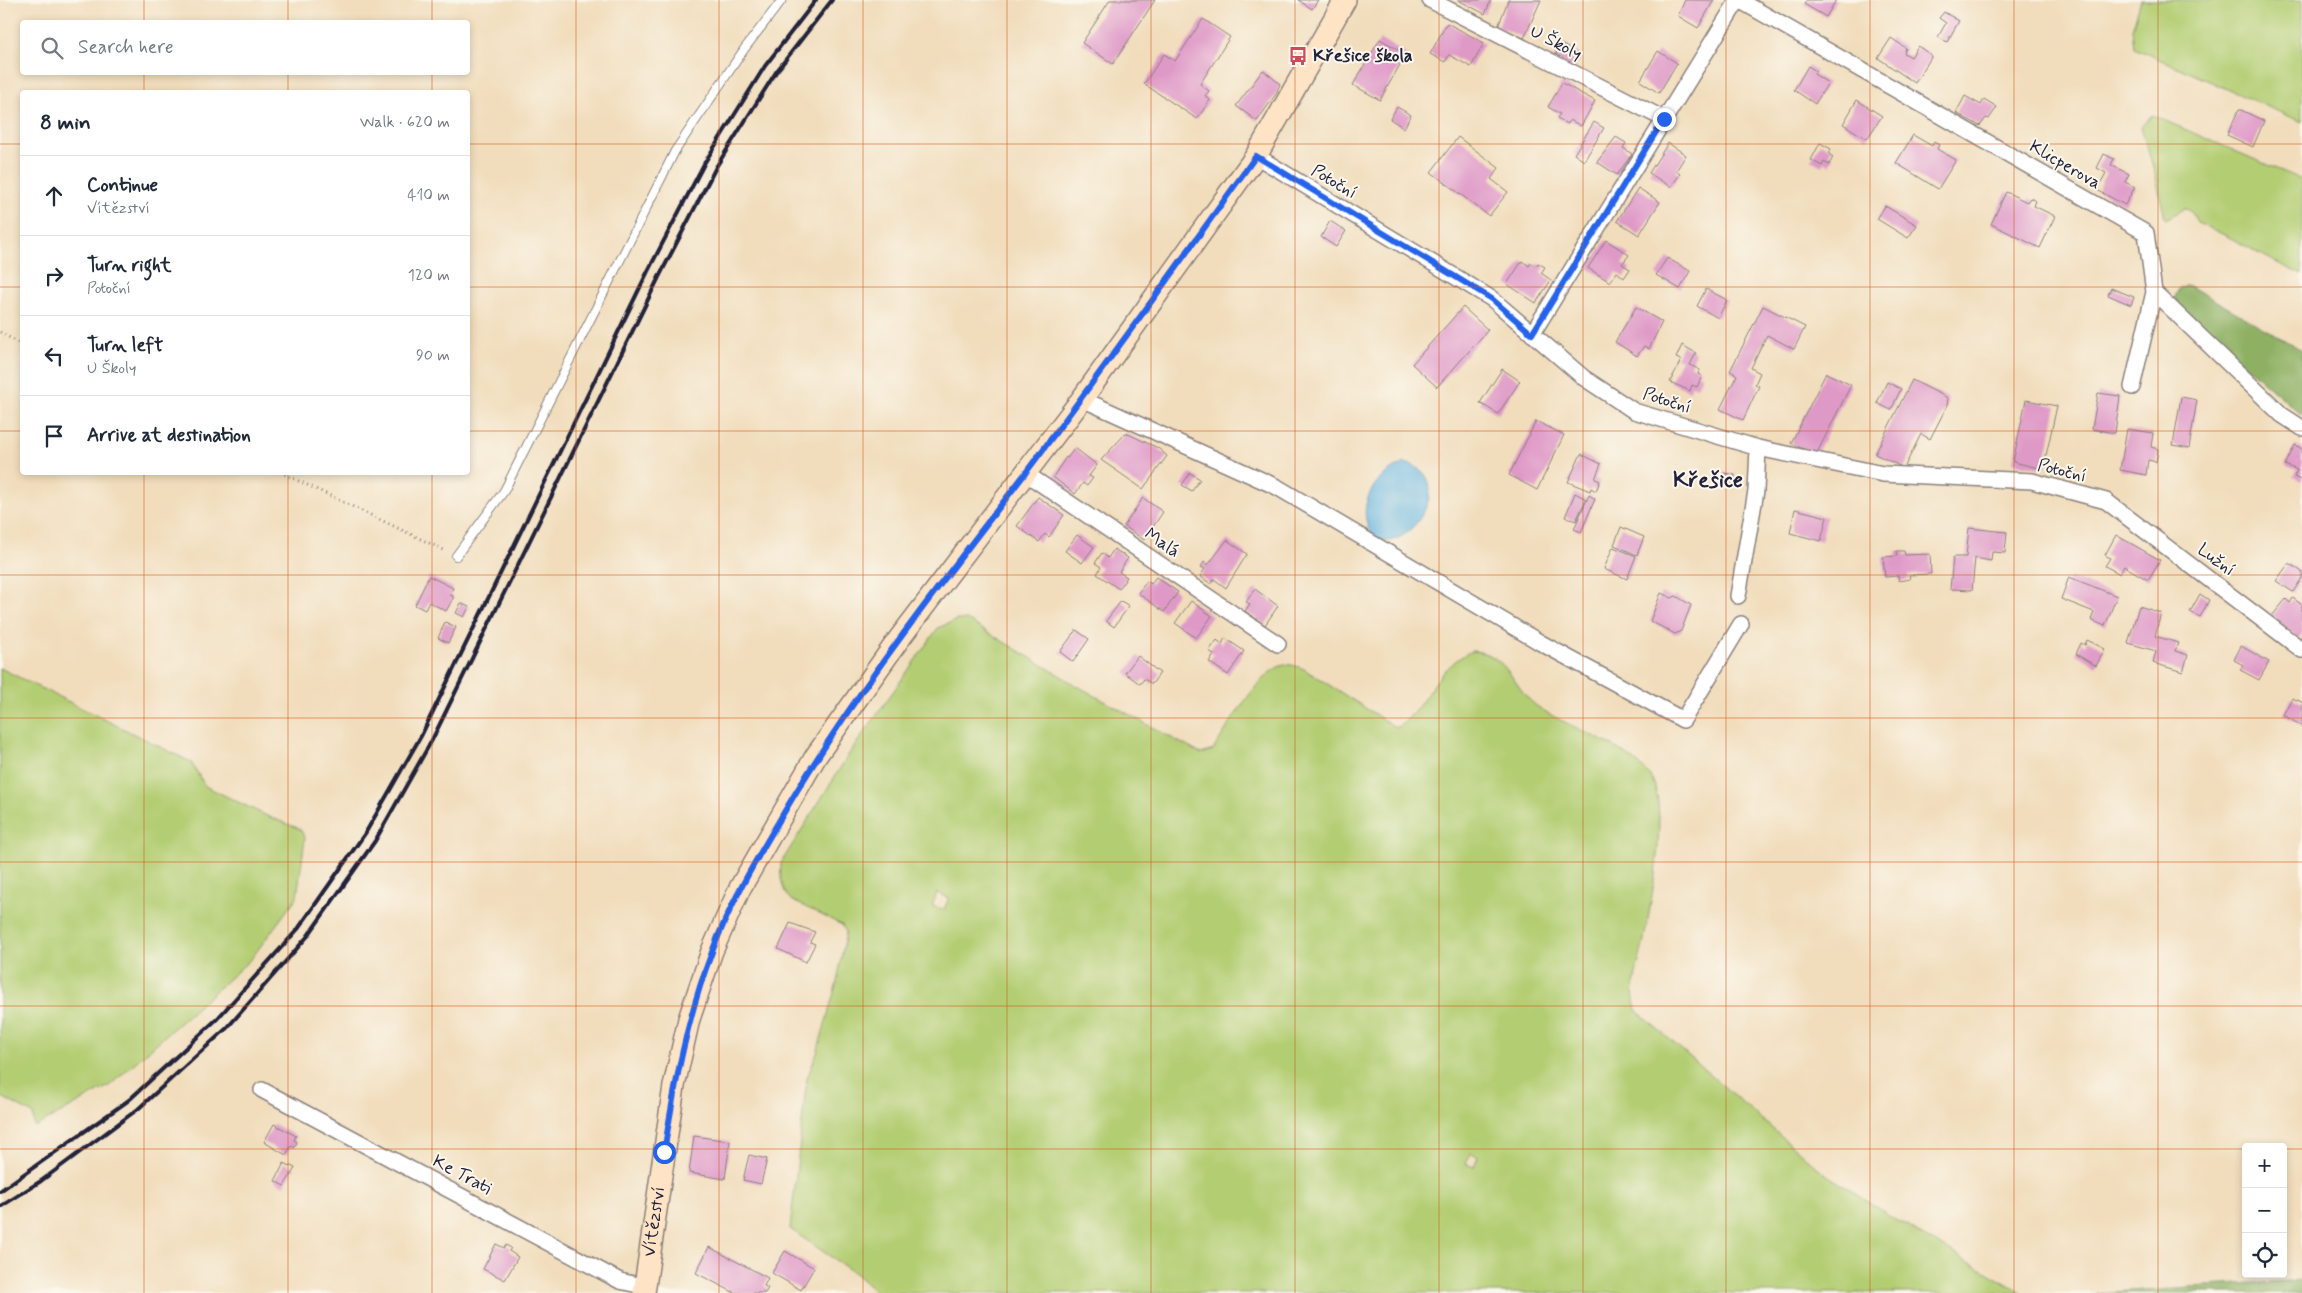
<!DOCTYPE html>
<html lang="en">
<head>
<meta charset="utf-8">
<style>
  body { margin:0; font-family:Mynerve,sans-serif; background:#f6f6f7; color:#1f2937 }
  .controls { position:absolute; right:15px; bottom:15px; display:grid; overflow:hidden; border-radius:5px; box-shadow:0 2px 8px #0003 }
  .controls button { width:45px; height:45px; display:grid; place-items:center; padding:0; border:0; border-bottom:1px solid #e0e1e3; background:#fff; color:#1f2937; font:25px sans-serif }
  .stop { position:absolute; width:15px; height:15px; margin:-11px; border:4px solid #2563eb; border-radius:50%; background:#fff }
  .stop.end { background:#2563eb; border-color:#fff; box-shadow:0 1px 5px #0008 }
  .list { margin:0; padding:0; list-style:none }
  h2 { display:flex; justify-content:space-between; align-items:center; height:65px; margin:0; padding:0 20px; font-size:21px }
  h2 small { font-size:16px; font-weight:400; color:#747a83 }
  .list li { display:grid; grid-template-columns:32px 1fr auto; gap:15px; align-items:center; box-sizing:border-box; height:80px; padding:0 20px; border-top:1px solid #e0e1e3 }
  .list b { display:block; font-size:19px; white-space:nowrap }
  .list p { margin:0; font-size:16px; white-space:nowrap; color:#747a83 }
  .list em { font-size:16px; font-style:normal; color:#747a83 }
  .icon { flex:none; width:28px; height:28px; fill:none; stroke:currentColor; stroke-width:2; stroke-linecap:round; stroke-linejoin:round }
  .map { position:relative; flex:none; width:2302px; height:1293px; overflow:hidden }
  .search { position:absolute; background:#fff; box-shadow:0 2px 8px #0003; left:20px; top:20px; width:450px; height:55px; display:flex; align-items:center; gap:12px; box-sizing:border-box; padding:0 18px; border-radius:5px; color:#747a83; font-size:19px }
  .panel { position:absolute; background:#fff; box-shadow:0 2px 8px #0003; left:20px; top:90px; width:450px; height:385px; border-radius:5px }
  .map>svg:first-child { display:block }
</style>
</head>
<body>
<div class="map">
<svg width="2302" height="1293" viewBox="0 0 2302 1293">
  <rect width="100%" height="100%" fill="#fbf7ec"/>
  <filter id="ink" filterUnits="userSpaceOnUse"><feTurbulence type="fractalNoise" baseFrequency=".02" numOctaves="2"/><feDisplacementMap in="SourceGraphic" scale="10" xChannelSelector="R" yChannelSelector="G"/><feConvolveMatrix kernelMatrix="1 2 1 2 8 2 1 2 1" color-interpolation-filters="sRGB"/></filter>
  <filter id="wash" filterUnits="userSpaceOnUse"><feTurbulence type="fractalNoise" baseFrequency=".0096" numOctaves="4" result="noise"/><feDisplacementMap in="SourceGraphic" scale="20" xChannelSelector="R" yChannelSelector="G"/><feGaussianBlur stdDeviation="1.12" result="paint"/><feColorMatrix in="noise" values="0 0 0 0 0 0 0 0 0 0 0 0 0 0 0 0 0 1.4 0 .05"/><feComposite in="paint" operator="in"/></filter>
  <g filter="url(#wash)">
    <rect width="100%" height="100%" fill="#f1ddbc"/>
    <path fill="#b3cd72" stroke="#6a7856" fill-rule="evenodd" d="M 2141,0 L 2302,0 L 2302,122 L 2134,48 L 2132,29 Z
      M 2152,115 L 2302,180 L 2302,275 C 2266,259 2234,237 2197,223 L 2193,214 L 2187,209 C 2179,210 2172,217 2165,219 L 2156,177 L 2141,127 Z
      M 956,620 L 967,620 L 1081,688 L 1201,754 L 1213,750 C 1228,728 1257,674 1281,666 C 1290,663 1296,666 1304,669 L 1395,727 L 1399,727 C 1429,702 1433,671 1471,651 C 1510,652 1512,691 1541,709 C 1576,731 1619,742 1648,773 C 1672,799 1650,910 1643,944 C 1639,965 1628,991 1637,1011 L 1821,1171 L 1896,1220 L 2023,1293 L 877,1293 L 856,1274 L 790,1229 L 807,1078 L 817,1053 L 837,982 L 846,932 L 842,925 L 791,900 C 781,889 780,878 781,863 L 847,757 L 938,628 ZM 937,893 L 949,898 L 944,909 L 932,906 ZM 1471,1153 L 1478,1156 L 1474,1167 L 1466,1164 Z
      M 0,668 L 191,762 L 205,786 L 267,816 L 300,829 L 305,838 L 297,897 L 251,959 L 109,1086 L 37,1126 L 34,1126 L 33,1114 L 0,1096 Z"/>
    <path fill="#8eb064" stroke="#586950" d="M 2188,285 L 2302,350 L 2302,415 L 2181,309 L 2175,297 L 2179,289 Z
      M 2302,1280 L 2302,1293 L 2096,1293 Z"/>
    <path fill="#63b3de" stroke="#426a8c" d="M 1405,463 C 1462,476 1407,555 1378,539 C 1371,535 1369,531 1367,524 C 1359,497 1380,472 1405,463 Z"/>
    <g id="blocks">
      <path fill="#df99c7" d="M 1110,0 L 1155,0 L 1113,64 L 1082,43 Z
        M 1298,0 L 1318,0 L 1312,9 Z
        M 1458,0 L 1491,0 L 1485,14 Z
        M 1508,0 L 1541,0 L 1524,38 L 1498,27 Z
        M 1685,0 L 1714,0 L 1698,28 L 1678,16 Z
        M 1807,0 L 1836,0 L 1826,17 L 1804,4 Z
        M 1944,12 L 1959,21 L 1947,42 L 1938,37 L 1946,23 L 1939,18 Z
        M 1203,19 L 1230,37 L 1200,84 L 1209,91 L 1205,96 L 1210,100 L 1197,119 L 1144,84 L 1164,54 L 1175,61 Z
        M 1447,23 L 1484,43 L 1471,67 L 1449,55 L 1445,62 L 1430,54 Z
        M 1891,38 L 1906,48 L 1904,53 L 1911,57 L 1918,46 L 1932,56 L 1915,83 L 1878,58 Z
        M 1380,39 L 1406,54 L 1380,100 L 1353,85 Z
        M 1561,44 L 1580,55 L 1573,68 L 1554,58 Z
        M 1658,51 L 1677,63 L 1659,93 L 1640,81 Z
        M 1808,66 L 1816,71 L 1814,74 L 1828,83 L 1815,104 L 1794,90 Z
        M 1263,70 L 1280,84 L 1276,94 L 1257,121 L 1236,106 Z
        M 1562,83 L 1595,101 L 1581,126 L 1570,120 L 1568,124 L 1557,118 L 1560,114 L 1548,107 Z
        M 1965,96 L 1981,105 L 1984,99 L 1997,107 L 1989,119 L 1986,118 L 1980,126 L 1956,113 Z
        M 1857,100 L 1882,116 L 1867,139 L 1843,124 Z
        M 1397,107 L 1411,115 L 1404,128 L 1390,119 Z
        M 2239,109 L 2264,121 L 2253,147 L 2227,135 Z
        M 1594,122 L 1604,128 L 1584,161 L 1574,154 Z
        M 1913,135 L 1932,146 L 1934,142 L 1939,145 L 1937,149 L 1956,160 L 1938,189 L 1896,163 Z
        M 1458,137 L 1499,168 L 1491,179 L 1508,192 L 1489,216 L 1431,172 Z
        M 1616,137 L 1626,143 L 1623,148 L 1632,154 L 1617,175 L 1597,162 Z
        M 1668,143 L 1686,155 L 1676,171 L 1680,174 L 1671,187 L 1649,173 Z
        M 1820,143 L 1831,149 L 1829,154 L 1833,157 L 1829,165 L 1824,162 L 1822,166 L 1811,160 Z
        M 2104,154 L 2114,159 L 2111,165 L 2129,174 L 2125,182 L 2135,187 L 2125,205 L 2097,190 L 2106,173 L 2097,168 Z
        M 1638,188 L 1660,202 L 1639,235 L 1617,221 Z
        M 2006,192 L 2027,202 L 2030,198 L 2036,201 L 2034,206 L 2055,216 L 2040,248 L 1991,224 Z
        M 1885,206 L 1917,225 L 1908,238 L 1877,219 Z
        M 1330,221 L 1346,231 L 1336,247 L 1321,237 Z
        M 1606,240 L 1629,255 L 1622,264 L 1630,269 L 1624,278 L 1617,272 L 1610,282 L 1588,268 Z
        M 1667,258 L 1690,271 L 1680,289 L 1656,275 Z
        M 1522,261 L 1529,266 L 1531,263 L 1536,266 L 1538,263 L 1545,267 L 1541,273 L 1551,280 L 1536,303 L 1507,284 Z
        M 2111,288 L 2134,297 L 2131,305 L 2108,295 Z
        M 1706,289 L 1727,300 L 1718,318 L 1697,306 Z
        M 1763,306 L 1805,327 L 1794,349 L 1767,335 L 1751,368 L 1760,373 L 1755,384 L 1759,386 L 1743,420 L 1720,409 L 1737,375 L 1730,371 Z
        M 1463,307 L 1488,330 L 1437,387 L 1412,364 Z
        M 1636,307 L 1662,322 L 1649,349 L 1644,346 L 1637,356 L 1615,342 Z
        M 1682,345 L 1696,353 L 1690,365 L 1700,370 L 1698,374 L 1702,376 L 1697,387 L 1692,385 L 1690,391 L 1670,382 L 1681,360 L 1676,358 Z
        M 1502,369 L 1520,381 L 1498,414 L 1480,403 Z
        M 1826,373 L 1851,385 L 1816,455 L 1791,443 Z
        M 1912,380 L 1948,398 L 1947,406 L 1930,439 L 1921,434 L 1904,468 L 1875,454 Z
        M 1887,382 L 1901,389 L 1891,410 L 1877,403 Z
        M 2098,393 L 2120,396 L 2115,433 L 2092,429 Z
        M 2181,397 L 2197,400 L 2189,448 L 2173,445 Z
        M 2026,400 L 2057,406 L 2043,469 L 2013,462 Z
        M 1536,421 L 1564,435 L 1537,490 L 1509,475 Z
        M 2127,429 L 2153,433 L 2151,447 L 2158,449 L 2156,462 L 2148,460 L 2146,475 L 2120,470 Z
        M 1126,433 L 1158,448 L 1167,456 L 1143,489 L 1101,460 Z
        M 2295,445 L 2302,449 L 2302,481 L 2294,477 L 2297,470 L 2285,465 Z
        M 1075,448 L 1097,465 L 1089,476 L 1093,478 L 1087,486 L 1083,483 L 1075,494 L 1053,477 L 1066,457 L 1067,458 Z
        M 1581,454 L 1601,464 L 1595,479 L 1600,481 L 1596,491 L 1591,488 L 1590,491 L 1568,482 Z
        M 1190,473 L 1200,479 L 1192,491 L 1182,485 Z
        M 1724,473 L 1735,475 L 1733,487 L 1722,485 Z
        M 1575,493 L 1586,499 L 1576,521 L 1565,517 Z
        M 1589,495 L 1595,499 L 1581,532 L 1574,529 Z
        M 1038,497 L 1064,515 L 1049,537 L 1045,534 L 1039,542 L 1017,526 Z
        M 1143,498 L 1163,512 L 1144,540 L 1124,526 Z
        M 1795,509 L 1827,517 L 1821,541 L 1790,533 Z
        M 1621,527 L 1644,537 L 1637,555 L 1614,545 Z
        M 1969,528 L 2007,532 L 2005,553 L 1992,552 L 1991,561 L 1975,558 L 1972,590 L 1950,589 L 1953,557 L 1966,557 Z
        M 1077,535 L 1094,547 L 1082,563 L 1065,551 Z
        M 2116,535 L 2160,560 L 2148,580 L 2124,566 L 2120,574 L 2105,566 L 2110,558 L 2105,555 Z
        M 1227,540 L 1247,554 L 1226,588 L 1214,579 L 1211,584 L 1200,576 L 1205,569 L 1201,567 L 1204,562 L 1208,565 Z
        M 1613,547 L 1636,556 L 1627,579 L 1604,569 Z
        M 1114,549 L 1128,558 L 1119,572 L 1127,577 L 1119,589 L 1097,574 L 1101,567 L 1095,563 L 1102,553 L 1108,558 Z
        M 1896,551 L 1904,551 L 1905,555 L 1930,554 L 1931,574 L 1909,575 L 1910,579 L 1899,581 L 1898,576 L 1885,577 L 1883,557 L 1897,556 Z
        M 2289,563 L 2302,572 L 2302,578 L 2293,592 L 2276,581 Z
        M 429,576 L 453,588 L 450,595 L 453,596 L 453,599 L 446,611 L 429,602 L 425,610 L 415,605 Z
        M 1156,577 L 1178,592 L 1164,612 L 1138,593 L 1147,581 L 1151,584 Z
        M 2069,577 L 2117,596 L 2105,626 L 2091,620 L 2094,612 L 2061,599 Z
        M 1255,589 L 1278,606 L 1265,625 L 1245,611 L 1250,604 L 1246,602 Z
        M 1661,593 L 1672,598 L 1676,596 L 1691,605 L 1681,631 L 1675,634 L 1650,621 Z
        M 2200,594 L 2209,600 L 2200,617 L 2190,612 Z
        M 2293,598 L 2302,605 L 2302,635 L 2299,639 L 2272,616 L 2286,599 L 2290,603 Z
        M 1121,601 L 1129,606 L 1114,627 L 1106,621 Z
        M 1191,601 L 1212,616 L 1196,638 L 1175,623 Z
        M 461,603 L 469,607 L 464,617 L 456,613 Z
        M 2139,606 L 2161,613 L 2155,636 L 2178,643 L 2175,651 L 2188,655 L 2183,672 L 2153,663 L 2156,651 L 2128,643 Z
        M 445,622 L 456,627 L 448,643 L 438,638 Z
        M 1076,630 L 1089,639 L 1073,662 L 1060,652 Z
        M 1225,638 L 1244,651 L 1228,675 L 1209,662 L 1214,654 L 1209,651 L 1217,640 L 1222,644 Z
        M 2087,640 L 2105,649 L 2096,666 L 2076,654 L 2081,643 L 2085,645 Z
        M 2241,646 L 2269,662 L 2259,680 L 2240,670 L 2243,665 L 2234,660 Z
        M 1138,656 L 1160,673 L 1152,684 L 1144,679 L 1140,684 L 1125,673 Z
        M 2292,698 L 2302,702 L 2302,726 L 2283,715 Z
        M 790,923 L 815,932 L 810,942 L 815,944 L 806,962 L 778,949 Z
        M 274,1124 L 296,1136 L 294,1140 L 297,1142 L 294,1148 L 291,1146 L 286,1155 L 264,1142 Z
        M 694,1136 L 730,1141 L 725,1179 L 689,1173 Z
        M 749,1155 L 767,1159 L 761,1184 L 743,1180 Z
        M 284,1163 L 295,1168 L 284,1186 L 275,1181 Z
        M 496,1244 L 504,1248 L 506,1245 L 511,1248 L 509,1251 L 518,1257 L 505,1280 L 483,1269 Z
        M 709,1247 L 768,1278 L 764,1286 L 768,1288 L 765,1293 L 735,1293 L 696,1273 Z
        M 785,1251 L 814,1268 L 801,1290 L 772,1273 Z"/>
    </g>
  </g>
  <g filter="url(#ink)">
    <use href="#blocks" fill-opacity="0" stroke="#8a807c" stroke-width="1"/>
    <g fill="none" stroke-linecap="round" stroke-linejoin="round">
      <g stroke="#8a807c" stroke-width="10">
        <path id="service" d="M 456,556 L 504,491 L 675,151 L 745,48 L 782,0"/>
      </g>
      <g stroke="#8a807c" stroke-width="18">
        <path id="minor" d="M 1430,0 L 1664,119
          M 1739,0 L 2146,233 L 2154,292 L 2282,415 L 2302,428
          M 1256,156 L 1492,299 L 1584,378 L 1634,411 L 1758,448 L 1883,474 L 2032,481 L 2106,501 L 2302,650
          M 1532,334 L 1738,0
          M 2132,387 L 2154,292
          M 1082,399 L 1277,487 L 1541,643 L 1683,720 L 1741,624
          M 1025,473 L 1278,644
          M 1738,596 L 1756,491 L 1758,448
          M 262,1090 L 620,1281 L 647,1287"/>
      </g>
      <g stroke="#8a807c" stroke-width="24">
        <g id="secondary">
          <path id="s1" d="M 644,1293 L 674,1086 L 689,1019 L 712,951 L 740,888 L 816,756 L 899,639 L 1082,399 L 1256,156 L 1345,0"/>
        </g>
      </g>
      <path stroke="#8a807c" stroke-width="3" stroke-dasharray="1 4" stroke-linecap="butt" d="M 0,332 L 22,345
        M 280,472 L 446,551"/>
      <use href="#service" stroke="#fff" stroke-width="8"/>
      <use href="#minor" stroke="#fff" stroke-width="15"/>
      <use href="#secondary" stroke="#fee4c5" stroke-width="21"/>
      <path stroke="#22223b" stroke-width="4" d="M 0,1191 L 129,1100 L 217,1019 L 298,929 L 366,832 L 421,736 L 648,271 L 705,162 L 765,66 L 816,0
        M 0,1207 L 41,1181 L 138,1109 L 227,1028 L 307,937 L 375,841 L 432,740 L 659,277 L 716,167 L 776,72 L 832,0"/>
    </g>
  </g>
  <g fill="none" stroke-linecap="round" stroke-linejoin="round" filter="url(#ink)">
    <path stroke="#2563eb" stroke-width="6" d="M 664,1152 C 675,1084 687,1017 712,952 C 729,906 754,863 779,821 C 850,698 938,587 1024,475 C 1103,370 1179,263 1256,156 L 1492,299 L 1532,334 L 1664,119"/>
  </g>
  <path fill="none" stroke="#d45411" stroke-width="1" stroke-opacity="0.55" d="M 144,0 L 144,22M 288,0 L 288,22M 432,0 L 432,22M 576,0 L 576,1293M 719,0 L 719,1293M 863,0 L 863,1293M 1007,0 L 1007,1293M 1151,0 L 1151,1293M 1295,0 L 1295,1293M 1439,0 L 1439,1293M 1583,0 L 1583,1293M 1726,0 L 1726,1293M 1870,0 L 1870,1293M 2014,0 L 2014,1293M 2158,0 L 2158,1293M 144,72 L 144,92M 288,72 L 288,92M 432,72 L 432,92M 0,144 L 22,144M 468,144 L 2302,144M 0,287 L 22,287M 468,287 L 2302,287M 0,431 L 22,431M 468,431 L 2302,431M 144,472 L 144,1293M 288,472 L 288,1293M 432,472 L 432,1293M 0,575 L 2302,575M 0,718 L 2302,718M 0,862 L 2302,862M 0,1006 L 2302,1006M 0,1149 L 2246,1149M 2283,1149 L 2302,1149"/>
  <defs>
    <g id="bus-bare" transform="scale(1.5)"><path d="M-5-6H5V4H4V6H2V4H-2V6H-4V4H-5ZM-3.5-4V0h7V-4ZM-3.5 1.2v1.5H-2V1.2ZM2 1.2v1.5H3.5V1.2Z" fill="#d1495b" stroke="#fbf7ec" stroke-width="2.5" paint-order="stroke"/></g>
  </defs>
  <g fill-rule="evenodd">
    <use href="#bus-bare" x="1298" y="56"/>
  </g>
  <g text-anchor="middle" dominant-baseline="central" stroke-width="4" stroke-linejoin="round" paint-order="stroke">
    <g font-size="18" fill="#22223b" stroke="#fbf7ec">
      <text transform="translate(1556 43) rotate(27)">U Školy</text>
      <text transform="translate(2065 165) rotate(30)">Klicperova</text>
      <text transform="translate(1334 182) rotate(31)">Potoční</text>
      <text transform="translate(1667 401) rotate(18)">Potoční</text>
      <text transform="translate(2062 471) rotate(14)">Potoční</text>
      <text transform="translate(1162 543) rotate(34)">Malá</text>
      <text transform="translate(2216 560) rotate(37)">Lužní</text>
      <text transform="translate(462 1175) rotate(28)">Ke Trati</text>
      <text stroke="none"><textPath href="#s1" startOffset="72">Vítězství</textPath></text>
    </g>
    <g font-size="18" font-weight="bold" fill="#22223b" stroke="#fbf7ec" text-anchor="start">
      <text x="1313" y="56">Křešice škola</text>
    </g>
    <g font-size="22" font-weight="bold" fill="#22223b" stroke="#fbf7ec">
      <text x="1708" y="481">Křešice</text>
    </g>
  </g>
</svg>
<div class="controls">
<button>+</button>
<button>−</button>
<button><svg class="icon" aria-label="locate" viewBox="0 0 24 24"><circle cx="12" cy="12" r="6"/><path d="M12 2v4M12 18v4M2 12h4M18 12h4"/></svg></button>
</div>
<div class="stop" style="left:664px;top:1152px"></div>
<div class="stop end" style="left:1664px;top:119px"></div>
<div class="search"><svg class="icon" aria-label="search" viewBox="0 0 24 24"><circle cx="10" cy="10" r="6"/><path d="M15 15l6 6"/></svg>Search here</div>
<section class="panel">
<h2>8 min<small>Walk · 620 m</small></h2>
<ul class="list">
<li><svg class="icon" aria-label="ahead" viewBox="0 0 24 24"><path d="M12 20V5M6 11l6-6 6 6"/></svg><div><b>Continue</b><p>Vítězství</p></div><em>410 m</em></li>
<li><svg class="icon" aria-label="right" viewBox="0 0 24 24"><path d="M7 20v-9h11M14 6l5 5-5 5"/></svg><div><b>Turn right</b><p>Potoční</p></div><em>120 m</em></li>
<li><svg class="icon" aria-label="left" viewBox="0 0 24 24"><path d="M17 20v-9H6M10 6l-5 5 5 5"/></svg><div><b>Turn left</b><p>U Školy</p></div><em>90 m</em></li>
<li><svg class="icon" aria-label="arrive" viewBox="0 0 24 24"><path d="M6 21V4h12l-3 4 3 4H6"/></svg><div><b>Arrive at destination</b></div></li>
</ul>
</section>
</div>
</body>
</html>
